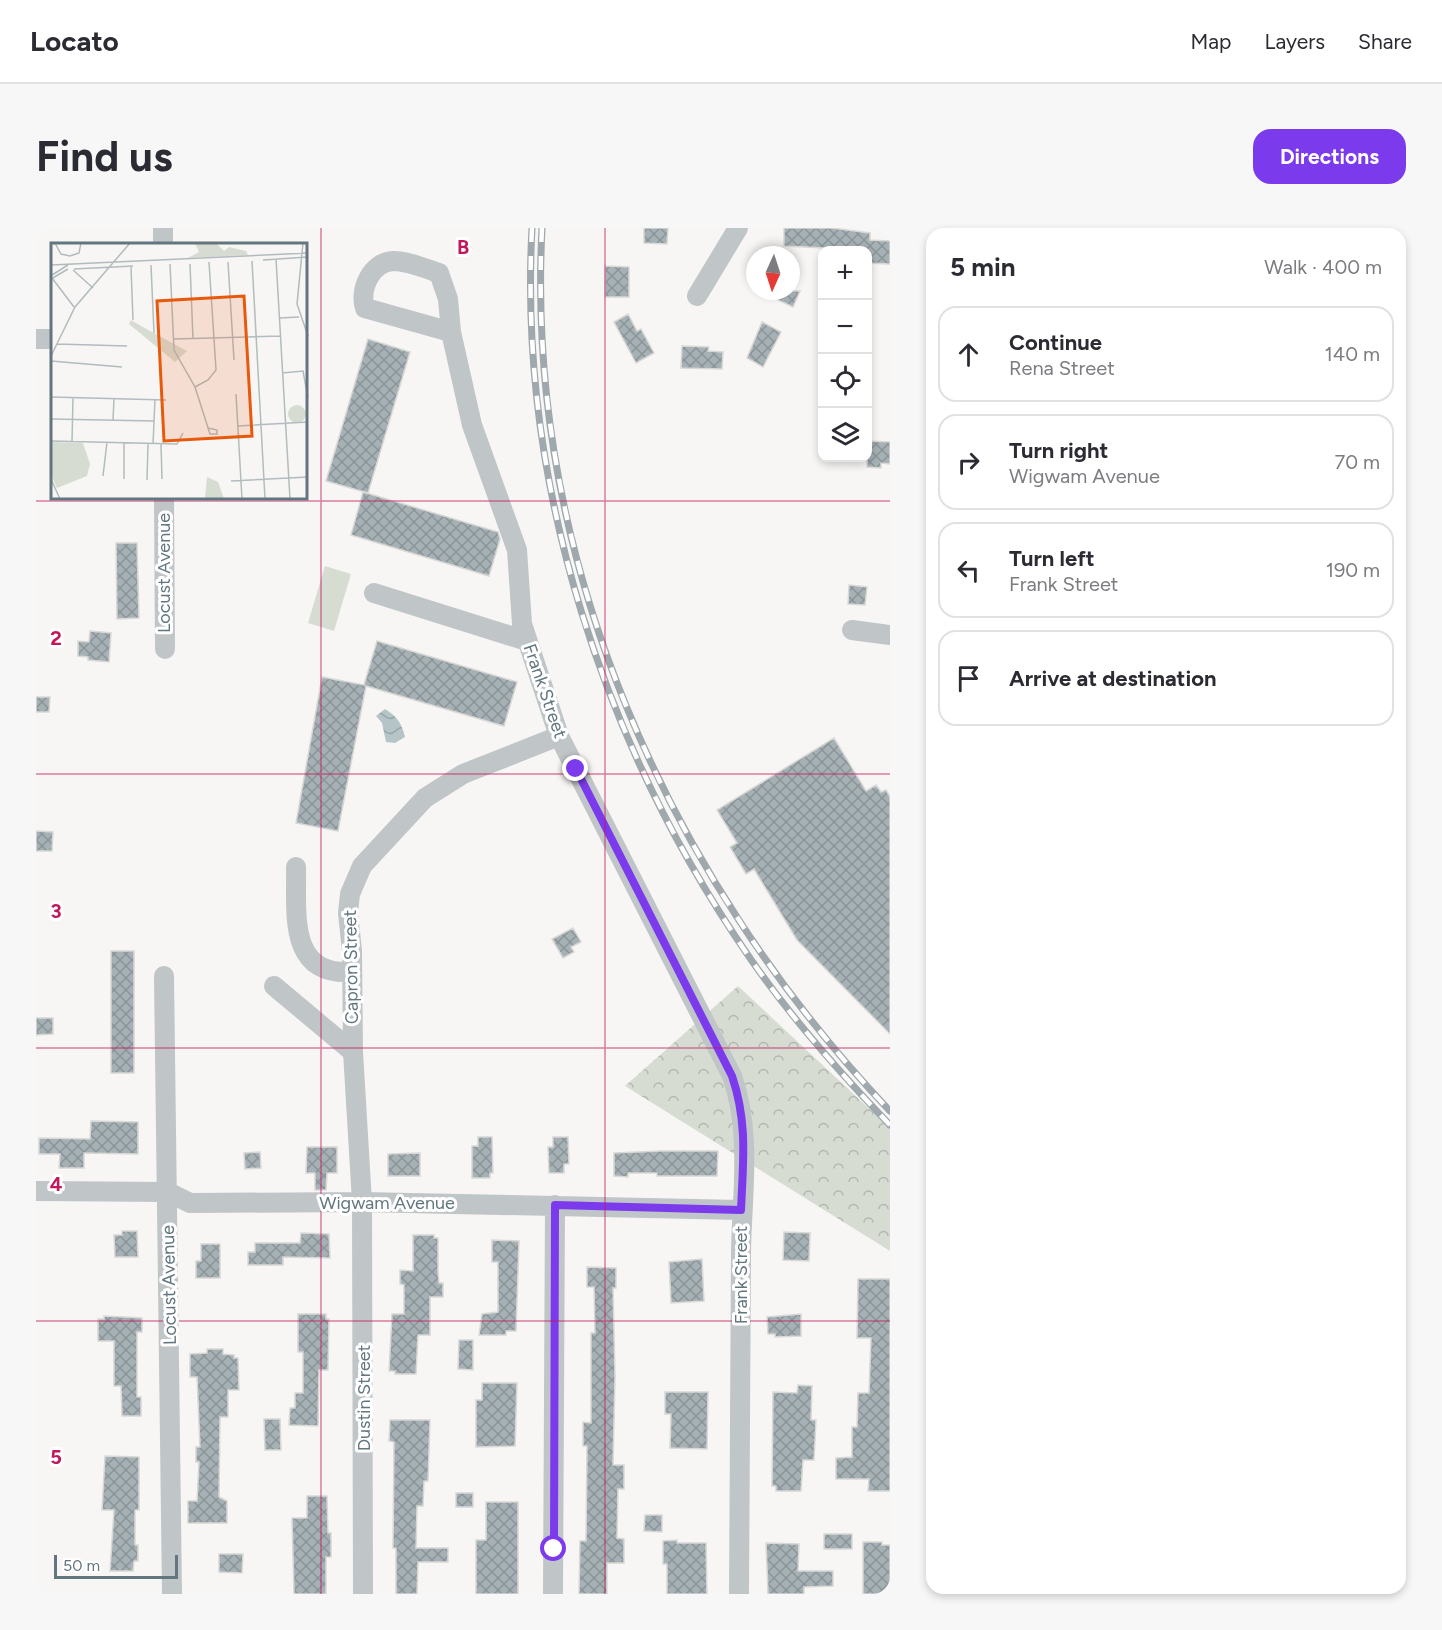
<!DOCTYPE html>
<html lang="en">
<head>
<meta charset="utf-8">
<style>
  body { margin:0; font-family:Figtree,sans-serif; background:#f7f7f7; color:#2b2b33 }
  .controls { position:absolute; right:18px; top:18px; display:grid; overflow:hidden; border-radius:12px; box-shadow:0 3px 9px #0003 }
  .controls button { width:54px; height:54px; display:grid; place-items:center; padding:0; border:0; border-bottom:2px solid #e1e1e2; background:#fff; color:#2b2b33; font:30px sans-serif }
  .compass { position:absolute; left:710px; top:18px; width:54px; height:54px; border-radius:50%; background:#fff; box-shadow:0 3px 9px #0003; rotate:183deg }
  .scale { position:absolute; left:18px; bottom:15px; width:124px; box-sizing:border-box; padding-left:6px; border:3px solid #62767f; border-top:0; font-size:16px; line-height:21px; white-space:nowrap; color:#62767f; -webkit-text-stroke:4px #fff; paint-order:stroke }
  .stop { position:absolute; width:18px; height:18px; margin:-14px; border:4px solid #7c3aed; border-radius:50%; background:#fff }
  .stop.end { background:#7c3aed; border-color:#fff; box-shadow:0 2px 6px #0008 }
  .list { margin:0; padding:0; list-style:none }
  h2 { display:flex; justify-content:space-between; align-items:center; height:78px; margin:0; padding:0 24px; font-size:26px }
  h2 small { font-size:20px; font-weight:400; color:#7c7c81 }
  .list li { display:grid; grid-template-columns:39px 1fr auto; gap:18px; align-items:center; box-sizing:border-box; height:96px; margin:0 12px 12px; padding:0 12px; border:2px solid #e1e1e2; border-radius:18px }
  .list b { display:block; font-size:22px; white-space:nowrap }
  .list p { margin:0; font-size:20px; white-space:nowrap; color:#7c7c81 }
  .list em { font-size:20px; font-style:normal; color:#7c7c81 }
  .icon { flex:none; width:33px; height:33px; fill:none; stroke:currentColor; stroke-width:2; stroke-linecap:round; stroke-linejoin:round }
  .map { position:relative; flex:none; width:854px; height:1366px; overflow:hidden; border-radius:18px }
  header { display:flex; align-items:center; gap:36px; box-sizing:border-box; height:84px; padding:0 30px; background:#fff; border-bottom:2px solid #e1e1e2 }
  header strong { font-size:28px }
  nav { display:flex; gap:33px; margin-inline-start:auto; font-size:21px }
  .intro { display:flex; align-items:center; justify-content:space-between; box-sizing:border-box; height:144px; padding:0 36px }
  h1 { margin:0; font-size:42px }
  .button { padding:15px 27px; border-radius:18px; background:#7c3aed; color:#fff; font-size:21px; font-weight:700 }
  main { display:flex; gap:36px; padding:0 36px }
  aside { flex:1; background:#fff; border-radius:18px; box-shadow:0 3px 9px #0003 }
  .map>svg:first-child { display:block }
</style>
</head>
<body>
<header>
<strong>Locato</strong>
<nav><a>Map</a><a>Layers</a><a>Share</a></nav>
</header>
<div class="intro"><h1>Find us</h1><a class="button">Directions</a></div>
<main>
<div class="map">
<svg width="854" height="1366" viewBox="0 0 854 1366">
  <defs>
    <pattern id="forest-crowns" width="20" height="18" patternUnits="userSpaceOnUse" patternTransform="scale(1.5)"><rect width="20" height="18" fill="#d7dcd3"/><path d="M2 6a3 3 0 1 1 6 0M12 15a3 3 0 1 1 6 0" fill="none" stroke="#b2b7b0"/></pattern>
    <pattern id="water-waves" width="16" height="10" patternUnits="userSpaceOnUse" patternTransform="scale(1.5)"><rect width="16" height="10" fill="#b5c5c7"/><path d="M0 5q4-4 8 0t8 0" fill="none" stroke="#97a5a7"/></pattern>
    <pattern id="building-cross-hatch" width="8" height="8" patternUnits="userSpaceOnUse" patternTransform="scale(1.5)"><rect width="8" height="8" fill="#a6b1b5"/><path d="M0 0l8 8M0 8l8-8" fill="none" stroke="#8b9598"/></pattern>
  </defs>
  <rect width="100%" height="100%" fill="#f7f6f4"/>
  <path fill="#d7dcd3" d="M 289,338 L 315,346 L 298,403 L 272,395 Z"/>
  <path fill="url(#forest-crowns)" d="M 702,758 L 854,900 L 854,1023 L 589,858 Z"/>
  <path fill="url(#water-waves)" d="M 349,481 C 361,488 366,496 369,509 L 359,515 L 350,514 L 346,495 L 340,488 Z"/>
  <path fill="url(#building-cross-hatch)" stroke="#d8d8d6" stroke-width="1.5" d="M 608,0 L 632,0 L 631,16 L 608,15 Z
    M 748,0 L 796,0 L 834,5 L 834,12 L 854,13 L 854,36 L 831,35 L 831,22 L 748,18 Z
    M 569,38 L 593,39 L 593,69 L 569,69 Z
    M 723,63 L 764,63 L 757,79 Z
    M 592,86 L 601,103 L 605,101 L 618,125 L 600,135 L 578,94 Z
    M 726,94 L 745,104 L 727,139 L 711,130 Z
    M 332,111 L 374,124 L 332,265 L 290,253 Z
    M 646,118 L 673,119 L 672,123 L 687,124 L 686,141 L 645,140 Z
    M 831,213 L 854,214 L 854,236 L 845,235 L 845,240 L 831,239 Z
    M 327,264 L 462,304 L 464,311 L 453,348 L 315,307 Z
    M 80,315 L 101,315 L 103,390 L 81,391 Z
    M 813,357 L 831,359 L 829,377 L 812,376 Z
    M 54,403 L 75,405 L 73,434 L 52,432 L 52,429 L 42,428 L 42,413 L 53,414 Z
    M 341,413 L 481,454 L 468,498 L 330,458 L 302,603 L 260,595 L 286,449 L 328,457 Z
    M 0,469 L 14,469 L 13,484 L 0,484 Z
    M 798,510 L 830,563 L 840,557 L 845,564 L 850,562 L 854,569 L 854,806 L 761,712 L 718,641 L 710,646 L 694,619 L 701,615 L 681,582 Z
    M 0,603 L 17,604 L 16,623 L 0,623 Z
    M 537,700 L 545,714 L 535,719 L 538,724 L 527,730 L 516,711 Z
    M 75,723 L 98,723 L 98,845 L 75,845 Z
    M 0,790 L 17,790 L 17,806 L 0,807 Z
    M 55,893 L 102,894 L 102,926 L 48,925 L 48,940 L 23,940 L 24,926 L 3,926 L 3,910 L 54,911 Z
    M 442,909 L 456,909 L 457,945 L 454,945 L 454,950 L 436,950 L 436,918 L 442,918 Z
    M 517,909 L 532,909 L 533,936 L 528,936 L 528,945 L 513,945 L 512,919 L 517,919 Z
    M 271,919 L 301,919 L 301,945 L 291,945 L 290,962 L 279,962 L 279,945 L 270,945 Z
    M 625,923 L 682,923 L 681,948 L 621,948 L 621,945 L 592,945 L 592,949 L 578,948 L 578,925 Z
    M 224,924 L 225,940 L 209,941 L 208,925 Z
    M 384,925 L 384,948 L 352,948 L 352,926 Z
    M 86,1003 L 101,1003 L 102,1029 L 79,1029 L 78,1007 L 86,1007 Z
    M 748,1004 L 774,1005 L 773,1033 L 747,1032 Z
    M 265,1005 L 293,1006 L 294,1030 L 247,1029 L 247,1037 L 212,1037 L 212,1024 L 219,1024 L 219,1015 L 264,1015 Z
    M 377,1007 L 398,1007 L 398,1010 L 402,1010 L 402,1043 L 403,1055 L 407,1055 L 407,1069 L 394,1069 L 394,1107 L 382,1107 L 380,1146 L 359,1146 L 359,1143 L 353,1143 L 356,1086 L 368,1086 L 368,1057 L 364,1056 L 364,1042 L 377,1043 Z
    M 456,1012 L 483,1013 L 480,1103 L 470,1103 L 470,1107 L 443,1107 L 446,1086 L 462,1084 L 462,1034 L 456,1034 Z
    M 165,1016 L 184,1016 L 184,1050 L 160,1050 L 160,1033 L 165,1033 Z
    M 666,1031 L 668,1073 L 635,1075 L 633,1034 Z
    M 551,1039 L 580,1040 L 580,1060 L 577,1060 L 579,1148 L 577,1237 L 588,1237 L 588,1261 L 582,1261 L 581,1310 L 588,1311 L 588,1335 L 571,1335 L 571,1366 L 543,1366 L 544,1313 L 550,1313 L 551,1218 L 547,1218 L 547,1194 L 555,1195 L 555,1105 L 559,1105 L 558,1059 L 551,1059 Z
    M 822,1051 L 854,1051 L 854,1263 L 832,1263 L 833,1251 L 800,1251 L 800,1230 L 816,1229 L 816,1199 L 821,1199 L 822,1165 L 833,1165 L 835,1110 L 821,1110 Z
    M 262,1086 L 290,1086 L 290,1091 L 293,1091 L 292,1142 L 283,1142 L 282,1198 L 253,1197 L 254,1180 L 259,1180 L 259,1165 L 267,1165 L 267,1124 L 262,1124 Z
    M 765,1086 L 765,1108 L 739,1109 L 739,1106 L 732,1106 L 731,1089 Z
    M 68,1088 L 106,1090 L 106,1104 L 101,1104 L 101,1169 L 105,1169 L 105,1188 L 86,1188 L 85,1158 L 78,1158 L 78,1113 L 62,1113 L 62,1091 L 68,1091 Z
    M 423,1112 L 437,1112 L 437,1142 L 422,1141 Z
    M 171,1121 L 187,1121 L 187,1126 L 198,1127 L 198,1130 L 202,1130 L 203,1162 L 192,1162 L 192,1189 L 184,1189 L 183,1269 L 191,1273 L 191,1295 L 152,1295 L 152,1273 L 161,1273 L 163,1234 L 160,1234 L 160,1219 L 164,1219 L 161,1149 L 154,1149 L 154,1126 L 171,1125 Z
    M 446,1155 L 481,1155 L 479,1218 L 440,1219 L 440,1172 L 446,1172 Z
    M 762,1157 L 776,1158 L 775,1192 L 780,1192 L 778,1232 L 767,1232 L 765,1263 L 740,1263 L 740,1258 L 736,1258 L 737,1164 L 761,1165 Z
    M 629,1164 L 672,1164 L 671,1221 L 634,1220 L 635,1186 L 629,1186 Z
    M 228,1191 L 244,1191 L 245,1222 L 229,1222 Z
    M 354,1192 L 394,1192 L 392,1253 L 388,1253 L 387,1278 L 381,1278 L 380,1320 L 412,1320 L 412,1334 L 382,1334 L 381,1366 L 360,1366 L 360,1320 L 357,1320 L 358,1214 L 353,1213 Z
    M 69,1228 L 103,1229 L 103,1282 L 99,1282 L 99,1317 L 102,1317 L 102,1333 L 98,1333 L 97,1343 L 74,1343 L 78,1282 L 66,1282 Z
    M 420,1265 L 437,1265 L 437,1279 L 420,1279 Z
    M 271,1268 L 291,1268 L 292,1305 L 295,1305 L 295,1329 L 290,1329 L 290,1366 L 258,1366 L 256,1290 L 271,1290 Z
    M 450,1274 L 482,1274 L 482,1366 L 440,1366 L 440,1312 L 450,1312 Z
    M 609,1287 L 626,1287 L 626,1304 L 608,1303 Z
    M 788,1306 L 816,1306 L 816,1321 L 788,1321 Z
    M 641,1312 L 641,1315 L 670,1315 L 671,1366 L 631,1366 L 631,1336 L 627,1336 L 627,1313 Z
    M 827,1314 L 846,1314 L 846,1317 L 854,1317 L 854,1366 L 827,1366 Z
    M 730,1315 L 763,1316 L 762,1343 L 797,1343 L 797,1358 L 768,1359 L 768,1366 L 732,1366 Z
    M 183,1326 L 207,1326 L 206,1345 L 183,1344 Z"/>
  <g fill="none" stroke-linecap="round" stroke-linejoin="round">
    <path stroke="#c0c5c8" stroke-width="20" d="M 127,0 L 127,16
      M 661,68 L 702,0
      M 415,104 L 329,80 C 323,62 335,34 357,33 C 372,33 388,40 403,45 L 412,71 L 415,104 L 436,197 L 481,322 L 486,396 L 523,508 L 696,848 C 716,905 706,965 705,1024 C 705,1138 704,1252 703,1366
      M 0,111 L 16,111
      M 128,270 L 129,421
      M 338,365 L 491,413
      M 816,402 L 854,407
      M 260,639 C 261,685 251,748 316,744
      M 128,748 L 136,1366
      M 238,758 L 317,824
      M 0,963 L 132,964 L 154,975 L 326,974 L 705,982
      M 327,1366 L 326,974 L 317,824 L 316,723 L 312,685 L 314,666 L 326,638 L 389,570 L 427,546 L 523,508
      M 517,1366 L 519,977"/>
    <g stroke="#9fa8ac" stroke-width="7">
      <path id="rail" d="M 496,0 C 482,259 569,522 716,733 C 757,792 805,846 854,897
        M 506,0 C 489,330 630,647 854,883"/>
    </g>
    <use href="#rail" stroke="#fff" stroke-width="4.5" stroke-dasharray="14" stroke-linecap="butt"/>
  </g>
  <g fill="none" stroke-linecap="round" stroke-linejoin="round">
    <path stroke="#7c3aed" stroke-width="8" d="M 518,1321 L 519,977 L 705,982 C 707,934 712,895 696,848 L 540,541"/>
  </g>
  <path fill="none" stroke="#c2185b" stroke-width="1.5" stroke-opacity="0.55" d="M 285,0 L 285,1366M 569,0 L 569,1366M 0,273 L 854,273M 0,546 L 854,546M 0,820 L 854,820M 0,1093 L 854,1093"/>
  <g text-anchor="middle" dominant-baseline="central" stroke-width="6" stroke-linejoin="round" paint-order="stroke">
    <g font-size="18" fill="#62767f" stroke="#fff">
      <text transform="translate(128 345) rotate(-90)">Locust Avenue</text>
      <text transform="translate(509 463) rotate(71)">Frank Street</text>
      <text transform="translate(315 739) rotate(-91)">Capron Street</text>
      <text x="351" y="975">Wigwam Avenue</text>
      <text transform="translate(705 1047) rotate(-90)">Frank Street</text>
      <text transform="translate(133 1057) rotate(-91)">Locust Avenue</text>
      <text transform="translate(328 1170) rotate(-90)">Dustin Street</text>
    </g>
  </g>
  <g transform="translate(15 15)">
    <rect width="256" height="256" fill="#f7f6f4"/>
    <path d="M 144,0 L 165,0 L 173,8 L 178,4 L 195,8 L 197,12 L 137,15 L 148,9 ZM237 171a9 9 0 1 1 18 0a9 9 0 1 1-18 0ZM 0,199 L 32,200 L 39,221 L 36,233 L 6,245 L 0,232 Z" fill="#d7dcd3"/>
    <path d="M 80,77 L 90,83 L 136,108 L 124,119 L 78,81 Z" fill="#d7dcd3"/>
    <path d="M 156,234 L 167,239 L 173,256 L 154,255 Z" fill="#d7dcd3"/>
    <path fill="none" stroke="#b2bbbe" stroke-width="1.5" d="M 4,0 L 10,11 L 19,13 L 28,10 L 30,0M 252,0 L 246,61 L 257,93M 225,16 L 239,256M 212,17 L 257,14M 201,18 L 214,256M 177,19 L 183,117M 119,21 L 123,107 L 144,144 L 159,191 L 166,191 L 166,187 L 157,185M 139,21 L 142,96M 0,22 L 257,10M 100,22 L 103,90M 80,24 L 82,77M 23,26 L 82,23M 22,27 L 42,45M 1,32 L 17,22M 1,35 L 23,64M 0,36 L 17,26M 228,75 L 248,74M 123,96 L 229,93M 6,101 L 76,103M 0,113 L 24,64 L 79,0M 0,118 L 71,124M 231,130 L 252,128 L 257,155M 144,144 L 157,137 L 165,127 L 158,19M 185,151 L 191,256M 0,154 L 115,157M 0,176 L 103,178M 62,177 L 63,155M 187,183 L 257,179M 0,198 L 126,201 L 132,190M 21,199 L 22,154M 102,201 L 104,156M 110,201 L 111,236M 52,233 L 56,199M 0,236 L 9,256M 73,236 L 73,200M 96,237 L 97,200M 180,238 L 257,234"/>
    <path fill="#e8590c" fill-opacity="0.15" stroke="#e8590c" stroke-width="3" d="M 193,53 L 201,193 L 113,198 L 106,58 Z"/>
    <rect width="256" height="256" fill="none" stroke="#62767f" stroke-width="3"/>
  </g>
  <g font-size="20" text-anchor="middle" font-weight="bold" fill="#c2185b" stroke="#fff" stroke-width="6" stroke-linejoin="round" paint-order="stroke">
    <text x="427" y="26">B</text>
    <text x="20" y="417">2</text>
    <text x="20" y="690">3</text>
    <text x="20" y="963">4</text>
    <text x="20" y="1236">5</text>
  </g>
</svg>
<div class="controls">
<button>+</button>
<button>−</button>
<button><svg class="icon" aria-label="locate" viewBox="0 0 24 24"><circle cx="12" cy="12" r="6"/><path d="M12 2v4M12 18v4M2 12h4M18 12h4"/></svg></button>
<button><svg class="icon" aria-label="layers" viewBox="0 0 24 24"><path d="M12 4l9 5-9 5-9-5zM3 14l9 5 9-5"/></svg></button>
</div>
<svg class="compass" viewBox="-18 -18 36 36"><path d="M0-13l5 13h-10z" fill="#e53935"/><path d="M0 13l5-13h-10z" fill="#7c7c81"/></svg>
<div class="scale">50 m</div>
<div class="stop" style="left:518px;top:1321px"></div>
<div class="stop end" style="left:540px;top:541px"></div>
</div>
<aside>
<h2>5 min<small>Walk · 400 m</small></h2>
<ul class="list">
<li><svg class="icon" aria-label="ahead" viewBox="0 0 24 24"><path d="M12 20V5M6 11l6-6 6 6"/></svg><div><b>Continue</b><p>Rena Street</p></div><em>140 m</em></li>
<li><svg class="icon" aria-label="right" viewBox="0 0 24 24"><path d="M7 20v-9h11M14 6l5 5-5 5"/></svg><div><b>Turn right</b><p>Wigwam Avenue</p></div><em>70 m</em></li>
<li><svg class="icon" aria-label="left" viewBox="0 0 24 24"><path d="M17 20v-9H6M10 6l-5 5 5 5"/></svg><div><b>Turn left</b><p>Frank Street</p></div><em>190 m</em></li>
<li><svg class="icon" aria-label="arrive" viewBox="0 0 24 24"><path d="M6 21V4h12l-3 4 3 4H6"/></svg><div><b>Arrive at destination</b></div></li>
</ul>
</aside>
</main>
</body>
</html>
